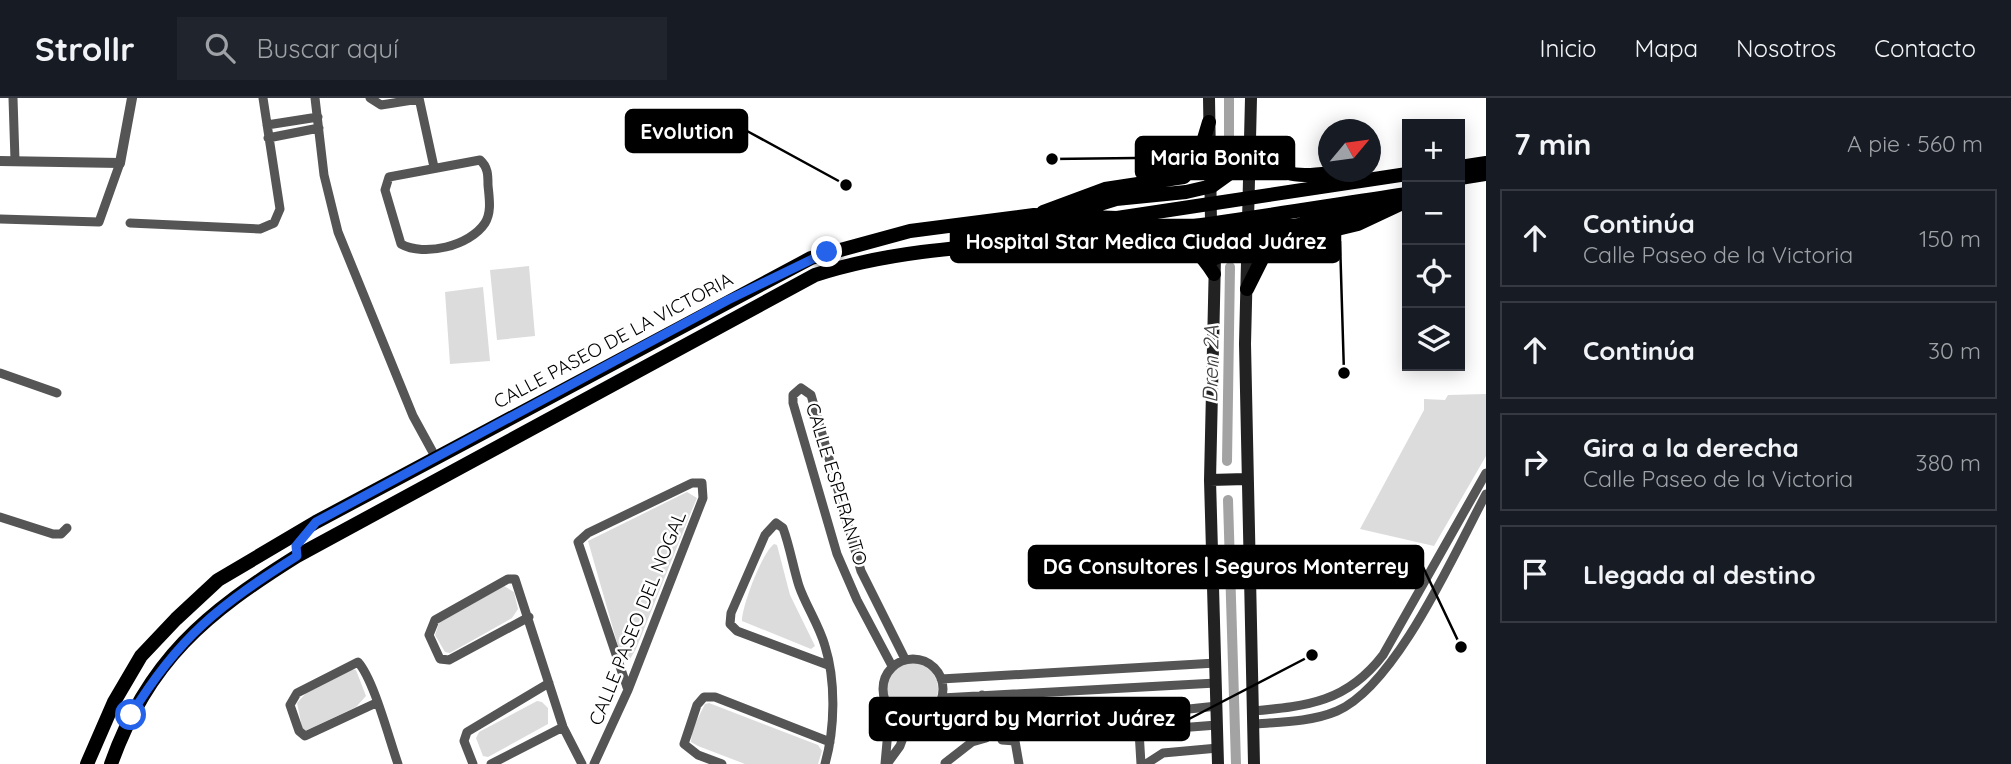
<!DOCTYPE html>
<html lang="es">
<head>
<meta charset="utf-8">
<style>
  body { margin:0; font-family:Quicksand,sans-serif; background:#20242c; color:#f1f3f6 }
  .controls { position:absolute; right:21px; top:21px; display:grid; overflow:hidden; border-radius:0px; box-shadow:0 4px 18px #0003 }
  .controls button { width:63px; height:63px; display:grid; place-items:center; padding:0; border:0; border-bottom:2px solid #363941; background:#171b24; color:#f1f3f6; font:35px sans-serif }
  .compass { position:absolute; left:1318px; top:21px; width:63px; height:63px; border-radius:50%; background:#171b24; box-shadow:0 4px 18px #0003; rotate:61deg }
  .stop { position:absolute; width:21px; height:21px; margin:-16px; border:5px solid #2563eb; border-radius:50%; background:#fff }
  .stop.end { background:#2563eb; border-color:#fff; box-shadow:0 2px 7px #0008 }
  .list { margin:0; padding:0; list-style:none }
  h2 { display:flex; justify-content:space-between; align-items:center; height:91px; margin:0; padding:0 28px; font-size:30px }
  h2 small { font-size:23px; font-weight:400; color:#9ea1a6 }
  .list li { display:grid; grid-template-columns:46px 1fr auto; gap:21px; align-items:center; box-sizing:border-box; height:98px; margin:0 14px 14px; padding:0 14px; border:2px solid #363941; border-radius:0px }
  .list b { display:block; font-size:26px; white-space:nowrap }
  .list p { margin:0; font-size:23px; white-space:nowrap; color:#9ea1a6 }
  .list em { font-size:23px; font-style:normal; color:#9ea1a6 }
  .icon { flex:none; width:38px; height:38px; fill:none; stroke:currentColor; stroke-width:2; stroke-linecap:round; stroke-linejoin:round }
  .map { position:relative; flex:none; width:1486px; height:666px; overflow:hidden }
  header { display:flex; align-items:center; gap:42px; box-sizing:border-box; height:98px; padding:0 35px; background:#171b24; border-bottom:2px solid #363941 }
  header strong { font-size:33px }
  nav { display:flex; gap:38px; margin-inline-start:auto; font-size:24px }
  .search { width:490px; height:63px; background:#20242c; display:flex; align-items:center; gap:18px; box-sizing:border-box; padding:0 24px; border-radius:0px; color:#9ea1a6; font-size:26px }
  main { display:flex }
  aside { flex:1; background:#171b24 }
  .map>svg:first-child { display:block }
</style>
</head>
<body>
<header>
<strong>Strollr</strong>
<div class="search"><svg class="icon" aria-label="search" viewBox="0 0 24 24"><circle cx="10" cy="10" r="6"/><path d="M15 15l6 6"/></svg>Buscar aquí</div>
<nav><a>Inicio</a><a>Mapa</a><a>Nosotros</a><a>Contacto</a></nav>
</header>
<main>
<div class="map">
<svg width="1486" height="666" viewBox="0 0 1486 666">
  <rect width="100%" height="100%" fill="#fff"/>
  <path fill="#dcdcdc" d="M 529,168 L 535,238 L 497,242 L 490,172 Z
    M 483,189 L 490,263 L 450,266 L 445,194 Z
    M 1486,296 L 1486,358 L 1434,448 L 1360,431 L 1424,312 L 1424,301 L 1445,302 L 1448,297 Z
    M 687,394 L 697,400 L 689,419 L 636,551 L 630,561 L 622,562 L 588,443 Z
    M 774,446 L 777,447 L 790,497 L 815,548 L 811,551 L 742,523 C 742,508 762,455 774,446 Z
    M 504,488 L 514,494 L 518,511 L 512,520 L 450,555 L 445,554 L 435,537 L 439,525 Z
    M886 591a26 26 0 1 1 52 0a26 26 0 1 1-52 0Z
    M 351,571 L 356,572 L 366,598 L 356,609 L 303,634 L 297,605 L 307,594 Z
    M 537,603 L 542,604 L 548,610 L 548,626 L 488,659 L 483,658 L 476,640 L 479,634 Z
    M 709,605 L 818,647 L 822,653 L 818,666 L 745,666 L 698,648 L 691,644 L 692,632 L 705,606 Z"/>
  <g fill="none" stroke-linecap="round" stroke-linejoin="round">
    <path stroke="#a3a3a3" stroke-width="10" d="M 1229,0 L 1229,54
      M 1227,363 L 1230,169
      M 1228,402 L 1236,666"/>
    <path stroke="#555" stroke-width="9" d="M 13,0 L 15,62
      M 315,0 L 324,77 L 338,134 L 413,318 L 436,360
      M 370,0 L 381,7 L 419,1
      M 419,0 L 434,69
      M 267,27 L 318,19
      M 268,40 L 319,30
      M 480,62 C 488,69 488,77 488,87 C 489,99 492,114 485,125 C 470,148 424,159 401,146 L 385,92 L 389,79 Z
      M 0,121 L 99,124 L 120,65
      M 130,125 L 260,131 L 274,125 L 280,111 L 263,0
      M 0,275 L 57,295
      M 0,419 L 53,436 L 61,436 L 67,430
      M 529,519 L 449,562 L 440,561 L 429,537 L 435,522 L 508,481 L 515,481 L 563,629 L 582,666
      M883 591a30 30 0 1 1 60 0a30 30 0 1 1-60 0Z
      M 892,568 L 857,502 L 837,456 L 793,305 L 793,297 L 801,290 L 811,297 L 861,473 L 905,561
      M 941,581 L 1216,565
      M 942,600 L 1216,585
      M 376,605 L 305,638 L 299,633 L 290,607 L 297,595 L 358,564 C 374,582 389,641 398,666
      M 1253,613 C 1308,608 1347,604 1383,557 L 1486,375
      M 1253,626 C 1281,624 1311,624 1337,613 C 1396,588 1455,454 1486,396
      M 1139,633 L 1217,627
      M 981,640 L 982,597
      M 1002,642 L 1015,643 L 1019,666
      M 945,665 L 972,644 L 986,640
      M 473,666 L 464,643 L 467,634 L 549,585
      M 491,666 L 563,629
      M 594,666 L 628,592 L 703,400 L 702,385 L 692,385 L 588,435 L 578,444 L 628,592
      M 722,666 L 698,657 L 684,646 L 697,607 L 704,599 L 715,599 L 830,644
      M 825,666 C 835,631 836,583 825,548 C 819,527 806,508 799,488 C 793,469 790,449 783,430 L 776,425 L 765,437 L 731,515 L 730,526 L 737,533 L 828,567
      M 885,666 L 890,611
      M 887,666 L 900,648 L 910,621
      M 1141,666 L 1139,633 L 1142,616 L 1217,608
      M 1146,666 L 1163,655 L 1218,650"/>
    <path stroke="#555" stroke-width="10" d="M 0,63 L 120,65 L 132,0"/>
    <path stroke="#222" stroke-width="12" d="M 1209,0 L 1211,124 L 1215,160 L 1210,382 L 1218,666
      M 1251,0 L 1245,246 L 1254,666
      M 1210,382 L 1246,381"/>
    <path stroke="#000" stroke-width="14" d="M 1251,45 C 1280,84 1298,78 1341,74
      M 1460,69 L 1486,65
      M 1460,80 L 1486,76
      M 1043,114 L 1105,91 L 1184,79 L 1197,64 L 1209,24
      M 1162,132 C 1187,142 1200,154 1214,176
      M 958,140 L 1019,131 L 1116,101 L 1186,94 L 1212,88 L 1244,65 L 1251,45
      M 1215,160 L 1261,135 L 1354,115 L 1378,103
      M 1247,191 L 1262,161 L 1279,145 L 1358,126 L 1407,103
      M 87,666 L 114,604 L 141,558 L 176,521 L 218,482 L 316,424 L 811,160 L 910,133 L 1034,117 L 1117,120 L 1407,76
      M 111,666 C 148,562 206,515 297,458 L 815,177 C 908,147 1004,148 1100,139 C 1203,129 1305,111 1407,96"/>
  </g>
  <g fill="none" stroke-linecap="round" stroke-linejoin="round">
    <path stroke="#2563eb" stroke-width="9" d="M 131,617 C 179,538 220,507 297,458 L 296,448 L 316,424 L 728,202 L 827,154"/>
  </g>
  <g text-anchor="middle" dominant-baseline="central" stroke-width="5" stroke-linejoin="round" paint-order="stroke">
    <g font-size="19" fill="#000" stroke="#fff">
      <text transform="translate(613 242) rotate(-28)">CALLE PASEO DE LA VICTORIA</text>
      <text transform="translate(837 386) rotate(73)">CALLE ESPERANTO</text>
      <text transform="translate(637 520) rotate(-68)">CALLE PASEO DEL NOGAL</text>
    </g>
    <g font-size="21" font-style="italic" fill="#444" stroke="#fff">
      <text transform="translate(1210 266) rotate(-89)">Dren 2A</text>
    </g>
  </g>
  <path fill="none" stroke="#000" stroke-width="2.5" d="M846 87L747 33M1052 61L1136 60M1344 275L1340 143M1461 549L1423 469M1312 557L1189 621"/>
  <g fill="#000" stroke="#fff" stroke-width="2.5">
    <circle cx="846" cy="87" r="7"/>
    <circle cx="1052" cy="61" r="7"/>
    <circle cx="1344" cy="275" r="7"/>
    <circle cx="1461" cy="549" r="7"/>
    <circle cx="1312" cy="557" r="7"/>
  </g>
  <g fill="#000" stroke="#000" stroke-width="2.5">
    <rect x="626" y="12" width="121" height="42" rx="7"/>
    <rect x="1136" y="39" width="158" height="42" rx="7"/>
    <rect x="951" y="122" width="389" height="42" rx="7"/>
    <rect x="1029" y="448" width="394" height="42" rx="7"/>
    <rect x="870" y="600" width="319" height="42" rx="7"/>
  </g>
  <g font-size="21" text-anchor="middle" font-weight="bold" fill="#fff">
    <text x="687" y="41">Evolution</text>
    <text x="1215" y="67">Maria Bonita</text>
    <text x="1146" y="151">Hospital Star Medica Ciudad Juárez</text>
    <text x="1226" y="476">DG Consultores | Seguros Monterrey</text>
    <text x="1030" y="628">Courtyard by Marriot Juárez</text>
  </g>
</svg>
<div class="controls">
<button>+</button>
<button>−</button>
<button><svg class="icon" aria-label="locate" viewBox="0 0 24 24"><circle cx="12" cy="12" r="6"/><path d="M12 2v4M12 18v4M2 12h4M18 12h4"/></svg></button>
<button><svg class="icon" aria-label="layers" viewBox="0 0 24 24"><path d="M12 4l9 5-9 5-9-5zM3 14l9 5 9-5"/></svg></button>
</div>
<svg class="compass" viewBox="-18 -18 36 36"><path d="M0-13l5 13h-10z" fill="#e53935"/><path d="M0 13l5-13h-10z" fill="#9ea1a6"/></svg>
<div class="stop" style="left:131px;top:617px"></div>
<div class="stop end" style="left:827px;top:154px"></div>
</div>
<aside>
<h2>7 min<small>A pie · 560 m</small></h2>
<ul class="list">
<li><svg class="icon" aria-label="ahead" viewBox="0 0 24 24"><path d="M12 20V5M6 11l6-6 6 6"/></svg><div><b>Continúa</b><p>Calle Paseo de la Victoria</p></div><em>150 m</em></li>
<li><svg class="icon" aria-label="ahead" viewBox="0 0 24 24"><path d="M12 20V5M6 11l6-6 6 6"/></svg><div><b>Continúa</b></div><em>30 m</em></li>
<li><svg class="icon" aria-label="right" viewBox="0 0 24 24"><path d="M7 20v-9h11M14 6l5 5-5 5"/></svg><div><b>Gira a la derecha</b><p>Calle Paseo de la Victoria</p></div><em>380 m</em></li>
<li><svg class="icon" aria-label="arrive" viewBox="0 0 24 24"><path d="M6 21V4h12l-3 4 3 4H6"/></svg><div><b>Llegada al destino</b></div></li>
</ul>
</aside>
</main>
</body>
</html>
